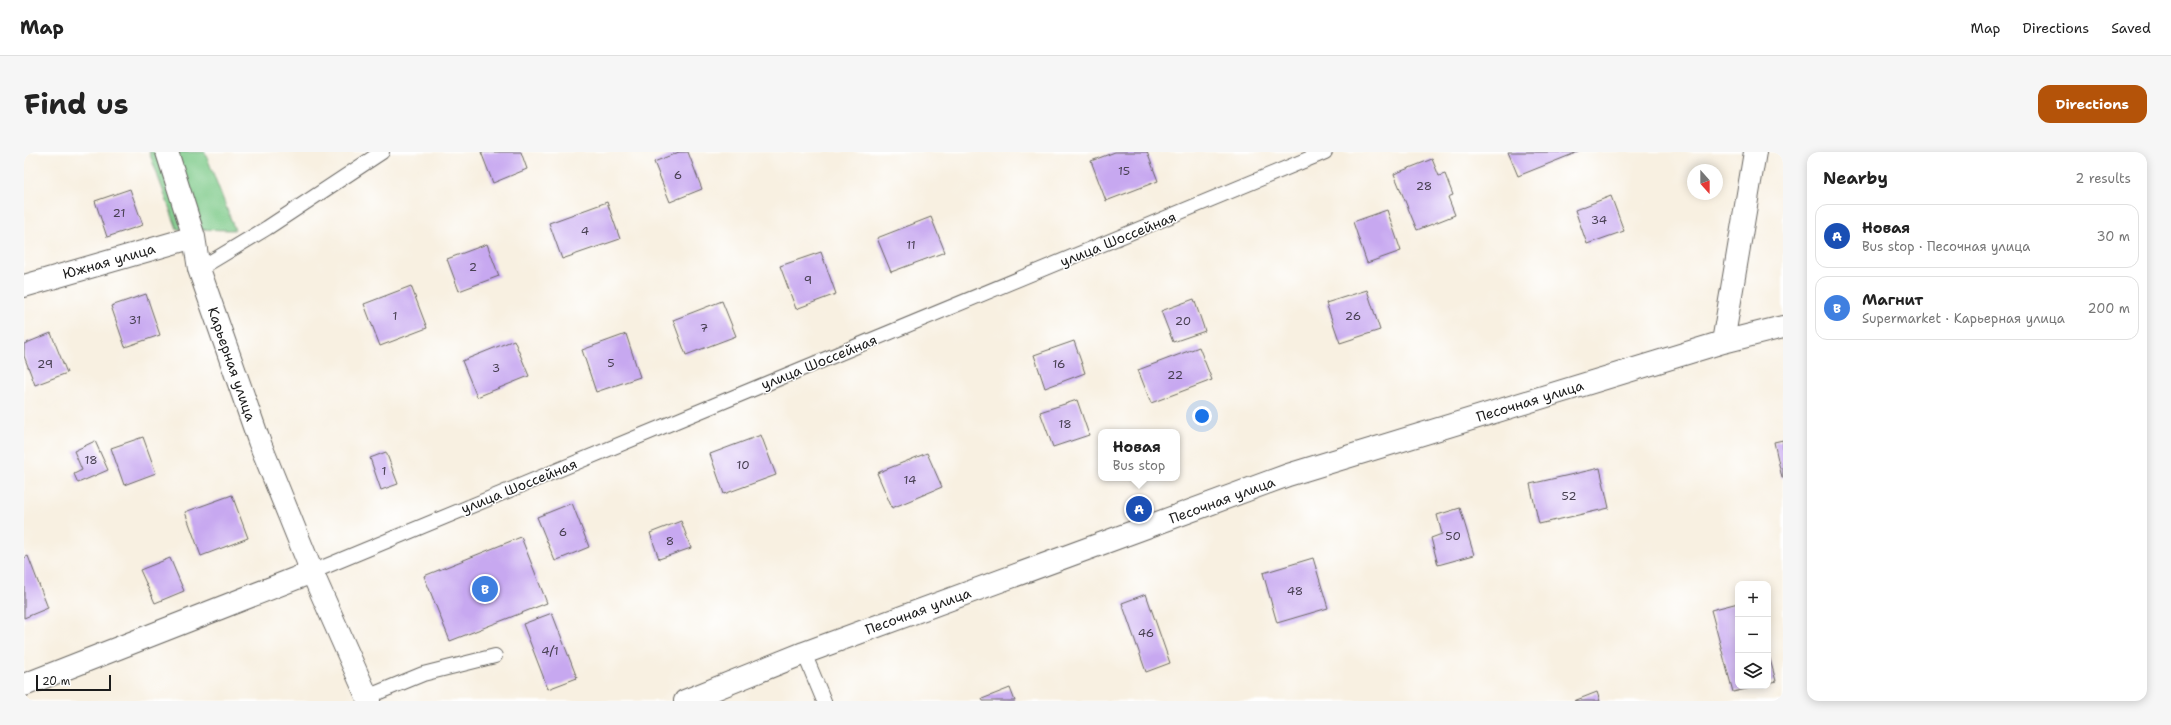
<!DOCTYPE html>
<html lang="en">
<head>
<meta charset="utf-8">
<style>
  body { margin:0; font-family:"Shantell Sans",sans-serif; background:#f6f6f6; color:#222 }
  .controls { position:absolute; right:12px; bottom:12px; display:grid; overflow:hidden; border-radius:8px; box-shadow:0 2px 10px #0003 }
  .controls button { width:36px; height:36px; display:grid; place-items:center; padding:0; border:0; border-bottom:1px solid #e0e0e0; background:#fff; color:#222; font:20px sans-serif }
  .compass { position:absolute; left:1663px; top:12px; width:36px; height:36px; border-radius:50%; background:#fff; box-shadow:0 2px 10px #0003; rotate:159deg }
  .scale { position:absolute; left:12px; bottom:10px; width:75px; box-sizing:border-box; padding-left:4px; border:2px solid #1c1c1c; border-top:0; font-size:11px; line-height:14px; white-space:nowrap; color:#1c1c1c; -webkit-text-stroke:3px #fff; paint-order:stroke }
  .you { position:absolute; left:1178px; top:264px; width:14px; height:14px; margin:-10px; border:3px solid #fff; border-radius:50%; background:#1a73e8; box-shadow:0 0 0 6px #1a73e833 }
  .badge { display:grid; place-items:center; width:26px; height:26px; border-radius:50%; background:#b45309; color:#fff; font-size:13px; font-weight:700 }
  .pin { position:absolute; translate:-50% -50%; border:2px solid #fff; box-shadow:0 1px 4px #0006 }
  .popup { position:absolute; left:1074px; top:277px; width:82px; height:52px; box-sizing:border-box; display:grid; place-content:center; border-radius:8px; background:#fff; filter:drop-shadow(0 1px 3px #0005); font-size:13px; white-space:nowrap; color:#767676 }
  .popup b { font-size:15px; color:#222 }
  .popup::after { content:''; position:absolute; left:50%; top:100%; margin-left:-8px; border:8px solid transparent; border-top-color:#fff }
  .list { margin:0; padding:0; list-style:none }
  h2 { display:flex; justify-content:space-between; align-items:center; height:52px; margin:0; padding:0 16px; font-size:17px }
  h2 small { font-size:13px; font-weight:400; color:#767676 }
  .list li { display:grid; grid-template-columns:26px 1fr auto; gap:12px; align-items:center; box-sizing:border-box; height:64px; margin:0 8px 8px; padding:0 8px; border:1px solid #e0e0e0; border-radius:12px }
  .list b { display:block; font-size:15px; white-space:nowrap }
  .list p { margin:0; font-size:13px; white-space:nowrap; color:#767676 }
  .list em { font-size:13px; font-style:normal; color:#767676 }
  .icon { flex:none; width:22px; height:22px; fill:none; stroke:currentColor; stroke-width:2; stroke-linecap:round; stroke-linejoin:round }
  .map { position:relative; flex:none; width:1759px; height:549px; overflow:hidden; border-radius:12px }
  header { display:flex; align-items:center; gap:24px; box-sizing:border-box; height:56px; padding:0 20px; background:#fff; border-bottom:1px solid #e0e0e0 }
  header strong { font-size:19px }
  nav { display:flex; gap:22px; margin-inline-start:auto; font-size:14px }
  .intro { display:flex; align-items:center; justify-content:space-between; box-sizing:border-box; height:96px; padding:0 24px }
  h1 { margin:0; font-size:28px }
  .button { padding:10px 18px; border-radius:12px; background:#b45309; color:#fff; font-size:14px; font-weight:700 }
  main { display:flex; gap:24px; padding:0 24px }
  aside { flex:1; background:#fff; border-radius:12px; box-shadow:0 2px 10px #0003 }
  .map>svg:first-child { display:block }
</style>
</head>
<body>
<header>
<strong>Map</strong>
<nav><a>Map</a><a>Directions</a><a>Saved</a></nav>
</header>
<div class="intro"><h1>Find us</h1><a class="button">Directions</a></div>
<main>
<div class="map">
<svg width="1759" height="549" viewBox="0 0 1759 549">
  <rect width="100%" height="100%" fill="#fff"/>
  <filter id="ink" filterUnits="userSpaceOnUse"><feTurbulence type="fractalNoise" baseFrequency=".025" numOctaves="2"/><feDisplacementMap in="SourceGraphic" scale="8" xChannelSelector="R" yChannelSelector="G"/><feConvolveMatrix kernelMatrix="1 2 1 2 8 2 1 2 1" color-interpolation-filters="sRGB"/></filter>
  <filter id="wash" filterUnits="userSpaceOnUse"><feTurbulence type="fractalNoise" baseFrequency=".012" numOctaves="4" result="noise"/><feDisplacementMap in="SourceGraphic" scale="16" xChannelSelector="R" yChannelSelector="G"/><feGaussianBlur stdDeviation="0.9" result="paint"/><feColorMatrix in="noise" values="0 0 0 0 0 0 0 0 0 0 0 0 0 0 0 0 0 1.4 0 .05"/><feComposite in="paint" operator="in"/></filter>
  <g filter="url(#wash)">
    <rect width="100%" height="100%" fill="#f8f0e1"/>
    <path fill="#7eca89" stroke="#4d7352" d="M 125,0 L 181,0 L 211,78 L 153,77 Z"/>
    <g id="blocks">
      <path fill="#c7a8f0" d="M 457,0 L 497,0 L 503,17 L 469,31 Z
        M 655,0 L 664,0 L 678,37 L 646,50 L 630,10 Z
        M 1091,0 L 1123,0 L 1134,29 L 1082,49 L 1067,9 Z
        M 1484,0 L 1554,0 L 1494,24 Z
        M 1408,7 L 1415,24 L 1421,22 L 1429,43 L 1424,45 L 1431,63 L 1393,78 L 1370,22 Z
        M 106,37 L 119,73 L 83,85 L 71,49 Z
        M 1587,44 L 1600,79 L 1563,92 L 1551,58 Z
        M 583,50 L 596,87 L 538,107 L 525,71 Z
        M 1363,58 L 1377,99 L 1343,111 L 1329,70 Z
        M 907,65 L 921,100 L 867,120 L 853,86 Z
        M 463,92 L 475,124 L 435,139 L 423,107 Z
        M 797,100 L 812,142 L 772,157 L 756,114 Z
        M 387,134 L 403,176 L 356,194 L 340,152 Z
        M 1343,138 L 1356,178 L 1316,191 L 1302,151 Z
        M 122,142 L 136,183 L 101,195 L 87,154 Z
        M 1170,147 L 1181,179 L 1149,190 L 1137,159 Z
        M 698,149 L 712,184 L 662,203 L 649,168 Z
        M 27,181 L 43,221 L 11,233 L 0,204 L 0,192 Z
        M 602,182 L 616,225 L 572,240 L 558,198 Z
        M 490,188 L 505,224 L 453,245 L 438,209 Z
        M 1050,189 L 1061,221 L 1021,236 L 1010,203 Z
        M 1175,195 L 1188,228 L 1127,251 L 1114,218 Z
        M 1053,248 L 1065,283 L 1029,295 L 1016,260 Z
        M 737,283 L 752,323 L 700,342 L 686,302 Z
        M 119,285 L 132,321 L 100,333 L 87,296 Z
        M 1759,288 L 1759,326 L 1758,326 L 1750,290 Z
        M 71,289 L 84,318 L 54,331 L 50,322 L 58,318 L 50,299 Z
        M 362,300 L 374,332 L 357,338 L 346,306 Z
        M 903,301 L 918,335 L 868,356 L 853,321 Z
        M 1576,316 L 1585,356 L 1515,372 L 1506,332 Z
        M 208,343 L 224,386 L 177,404 L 161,360 Z
        M 548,351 L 565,395 L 531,409 L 513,365 Z
        M 1436,356 L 1450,403 L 1414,413 L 1407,386 L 1418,382 L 1413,363 Z
        M 657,369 L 667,396 L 635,407 L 626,381 Z
        M 497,385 L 523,451 L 426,489 L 400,424 Z
        M 4,404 L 24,456 L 0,466 L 0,406 Z
        M 146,406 L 160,439 L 131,451 L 116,418 Z
        M 1289,406 L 1304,456 L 1253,471 L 1239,421 Z
        M 1122,442 L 1146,511 L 1122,520 L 1098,451 Z
        M 1714,451 L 1714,534 L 1731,535 L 1709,540 L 1687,458 Z
        M 528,461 L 553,526 L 524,537 L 499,472 Z
        M 1744,500 L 1752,529 L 1744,531 Z
        M 986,536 L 991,549 L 959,549 L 958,547 Z
        M 1573,540 L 1576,549 L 1550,549 Z"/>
    </g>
  </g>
  <g filter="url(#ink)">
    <use href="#blocks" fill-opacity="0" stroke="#696661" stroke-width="1"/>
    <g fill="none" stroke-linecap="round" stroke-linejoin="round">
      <g stroke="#696661" stroke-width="16">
        <path id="service" d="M 175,117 L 243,76 L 358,0
          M 288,420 L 1301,0
          M 780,501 L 800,549
          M 343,545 L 399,522 L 471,504"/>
      </g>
      <g stroke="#696661" stroke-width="24">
        <path id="minor" d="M 143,0 L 170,85 L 175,117 L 235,289 L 288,420 L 345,549
          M 0,134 L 170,85
          M 0,533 L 288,420"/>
      </g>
      <g stroke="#696661" stroke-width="24">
        <path id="tertiary" d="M 1699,190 L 1731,0
          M 661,549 L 780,501 L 1264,323 L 1699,190 L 1759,175"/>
      </g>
      <use href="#service" stroke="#fff" stroke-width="14"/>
      <use href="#minor" stroke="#fff" stroke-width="22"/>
      <use href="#tertiary" stroke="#fff" stroke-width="22"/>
    </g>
  </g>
  <g text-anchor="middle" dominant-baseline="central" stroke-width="3" stroke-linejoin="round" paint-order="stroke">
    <g font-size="12" fill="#473f51">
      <text x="1100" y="19">15</text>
      <text x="654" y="23">6</text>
      <text x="1400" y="34">28</text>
      <text x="95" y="61">21</text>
      <text x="1575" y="68">34</text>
      <text x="561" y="79">4</text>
      <text x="887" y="93">11</text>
      <text x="449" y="115">2</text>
      <text x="784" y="128">9</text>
      <text x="371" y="164">1</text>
      <text x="1329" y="164">26</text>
      <text x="111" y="168">31</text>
      <text x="1159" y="169">20</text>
      <text x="680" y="176">7</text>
      <text x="587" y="211">5</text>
      <text x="21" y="212">29</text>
      <text x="1035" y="212">16</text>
      <text x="472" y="216">3</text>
      <text x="1151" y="223">22</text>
      <text x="1041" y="272">18</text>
      <text x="67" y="308">18</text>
      <text x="719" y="313">10</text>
      <text x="360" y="319">1</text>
      <text x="886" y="328">14</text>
      <text x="1545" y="344">52</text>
      <text x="539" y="380">6</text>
      <text x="1429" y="384">50</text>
      <text x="646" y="389">8</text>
      <text x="1271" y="439">48</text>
      <text x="1122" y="481">46</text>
      <text x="526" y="499">4/1</text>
    </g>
    <g font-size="14" fill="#1c1c1c" stroke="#fff">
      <text transform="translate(1094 87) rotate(-22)">улица Шоссейная</text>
      <text transform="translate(85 109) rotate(-16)">Южная улица</text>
      <text transform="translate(795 210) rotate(-22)">улица Шоссейная</text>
      <text transform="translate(208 212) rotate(71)">Карьерная улица</text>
      <text transform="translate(1506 249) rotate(-17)">Песочная улица</text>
      <text transform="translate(495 334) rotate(-22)">улица Шоссейная</text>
      <text transform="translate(1198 348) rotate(-20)">Песочная улица</text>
      <text transform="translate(894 459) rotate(-20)">Песочная улица</text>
    </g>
  </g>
</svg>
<div class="controls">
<button>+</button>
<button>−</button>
<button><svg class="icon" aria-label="layers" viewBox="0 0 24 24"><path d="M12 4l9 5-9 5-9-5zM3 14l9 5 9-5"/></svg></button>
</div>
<svg class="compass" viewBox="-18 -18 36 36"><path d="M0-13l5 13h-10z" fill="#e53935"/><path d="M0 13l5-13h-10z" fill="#767676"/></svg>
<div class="scale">20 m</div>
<div class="you"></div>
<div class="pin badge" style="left:1115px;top:357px;background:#1a4fb4">A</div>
<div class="popup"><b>Новая</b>Bus stop</div>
<div class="pin badge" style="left:461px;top:437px;background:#3f7fe0">B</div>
</div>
<aside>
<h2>Nearby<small>2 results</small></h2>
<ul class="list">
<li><span class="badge" style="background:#1a4fb4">A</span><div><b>Новая</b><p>Bus stop · Песочная улица</p></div><em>30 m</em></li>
<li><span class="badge" style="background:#3f7fe0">B</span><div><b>Магнит</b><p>Supermarket · Карьерная улица</p></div><em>200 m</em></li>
</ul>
</aside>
</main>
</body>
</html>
